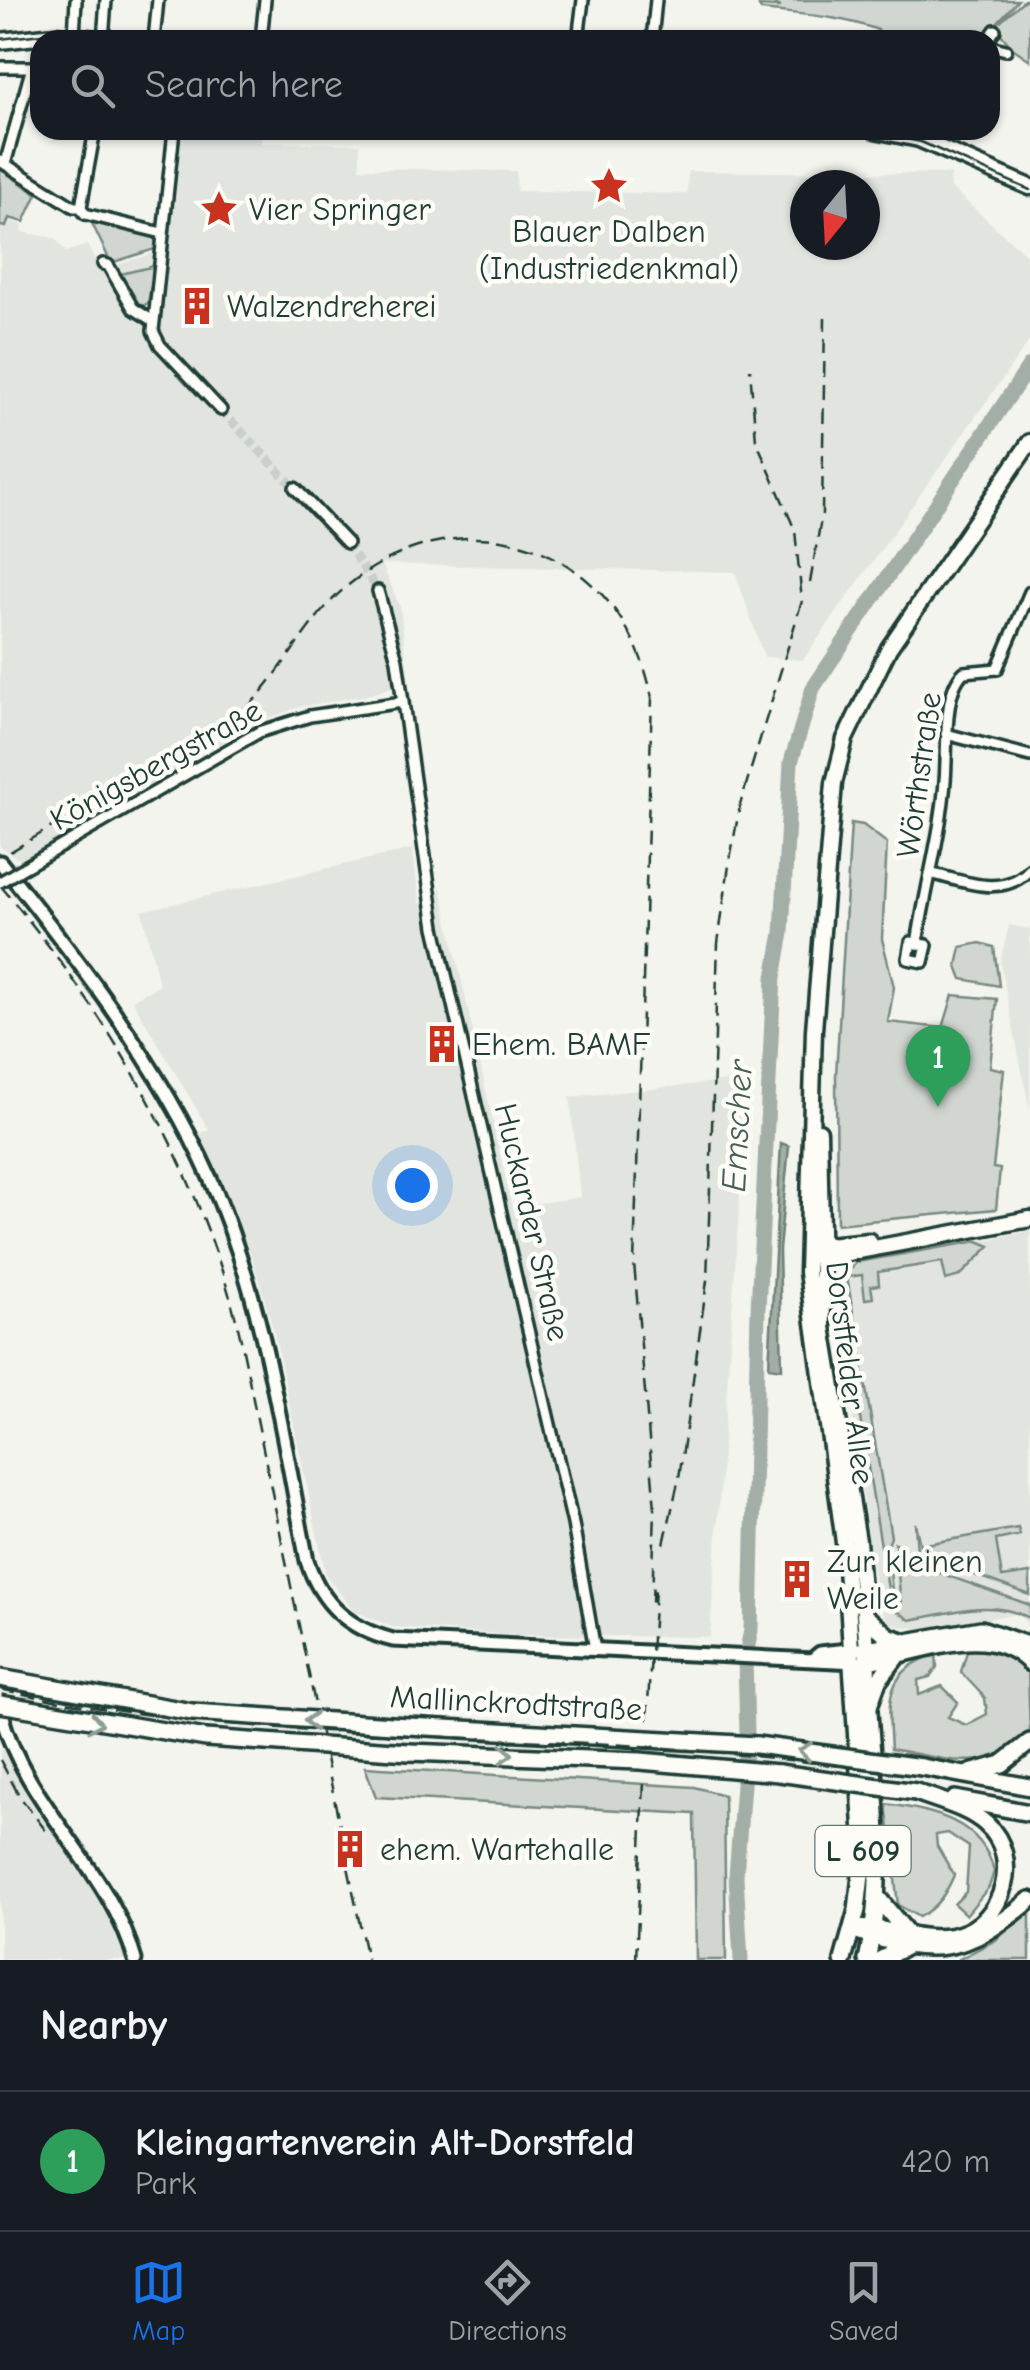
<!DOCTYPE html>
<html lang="en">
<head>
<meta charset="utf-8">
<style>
  body { margin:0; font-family:"Comic Neue",sans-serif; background:#242831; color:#f1f3f6 }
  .compass { position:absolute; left:790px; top:170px; width:90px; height:90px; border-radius:50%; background:#171b24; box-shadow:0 2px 8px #0004; rotate:198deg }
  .you { position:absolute; left:412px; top:1185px; width:35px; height:35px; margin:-25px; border:8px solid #fff; border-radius:50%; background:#1a73e8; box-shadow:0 0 0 15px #1a73e833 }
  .badge { display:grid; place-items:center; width:65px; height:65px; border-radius:50%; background:#1a73e8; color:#fff; font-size:32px; font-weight:700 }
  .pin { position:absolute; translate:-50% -82px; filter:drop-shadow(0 2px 5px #0008) }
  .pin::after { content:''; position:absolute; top:52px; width:35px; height:30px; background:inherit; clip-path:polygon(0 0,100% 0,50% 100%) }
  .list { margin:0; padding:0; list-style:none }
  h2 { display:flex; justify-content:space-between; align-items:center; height:130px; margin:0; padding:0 40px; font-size:42px }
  h2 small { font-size:32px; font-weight:400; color:#9ea1a6 }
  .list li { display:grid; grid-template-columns:65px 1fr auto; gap:30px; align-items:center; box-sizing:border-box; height:140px; padding:0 40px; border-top:2px solid #363941 }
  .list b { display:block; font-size:38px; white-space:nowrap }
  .list p { margin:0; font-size:32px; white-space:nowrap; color:#9ea1a6 }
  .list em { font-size:32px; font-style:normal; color:#9ea1a6 }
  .icon { flex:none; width:55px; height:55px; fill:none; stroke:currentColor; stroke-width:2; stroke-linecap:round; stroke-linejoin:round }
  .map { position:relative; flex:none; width:1030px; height:1960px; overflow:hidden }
  .search { position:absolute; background:#171b24; box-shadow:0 2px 8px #0004; left:30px; right:30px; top:30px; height:110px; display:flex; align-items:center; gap:25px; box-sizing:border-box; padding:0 35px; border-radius:30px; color:#9ea1a6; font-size:38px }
  .sheet { height:270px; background:#171b24 }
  nav { display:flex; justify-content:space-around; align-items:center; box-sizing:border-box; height:140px; border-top:2px solid #363941; background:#171b24; font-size:28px; color:#9ea1a6 }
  nav a { display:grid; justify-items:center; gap:5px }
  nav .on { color:#1a73e8 }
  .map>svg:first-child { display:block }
</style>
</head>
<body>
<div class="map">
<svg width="1030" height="1960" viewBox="0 0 1030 1960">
  <rect width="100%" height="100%" fill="#f4f4ef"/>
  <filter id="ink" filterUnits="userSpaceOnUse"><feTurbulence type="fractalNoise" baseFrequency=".01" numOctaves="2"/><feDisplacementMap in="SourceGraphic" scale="20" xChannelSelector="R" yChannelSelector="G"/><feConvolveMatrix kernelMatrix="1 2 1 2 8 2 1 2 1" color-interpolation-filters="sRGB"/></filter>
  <g filter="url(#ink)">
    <path fill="#e2e5df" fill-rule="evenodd" d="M 182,130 L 262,130 L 261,143 L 360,144 L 360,168 L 516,171 L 517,191 L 687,194 L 688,171 L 951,174 L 950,187 L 1030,258 L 1030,340 L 803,660 L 764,657 L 735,572 L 382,564 L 400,607 L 409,682 L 368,695 L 299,707 L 251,725 L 23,862 L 0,847 L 0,226 L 5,227 L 8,220 L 23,225 L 22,232 L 55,238 L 66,252 L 87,245 L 101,270 L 170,248 ZM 805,185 L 865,185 L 865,245 L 805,245 Z
      M 412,849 L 420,904 L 441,888 L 512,1207 L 580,1197 L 570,1097 L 748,1079 L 710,1637 L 511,1635 L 392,1627 L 354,1611 L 326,1576 L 274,1332 L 252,1257 L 200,1133 L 209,1130 L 132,1000 L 159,985 L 142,911 Z
      M 1009,925 L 1030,929 L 1030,1112 L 1000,962 Z
      M 1030,1231 L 1030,1626 L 1017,1614 L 919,1629 L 889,1624 L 877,1599 L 835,1290 L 842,1267 Z
      M 0,1747 L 106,1905 L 127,1960 L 0,1960 Z"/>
    <path fill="#d1d6d1" stroke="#788a82" stroke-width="2.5" d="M 767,0 L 1018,0 L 981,40 L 876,40 L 878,30 C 837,15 803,15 761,10 L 759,6 L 781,7 Z
      M 1024,0 L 1030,0 L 1030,60 L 1011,47 L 998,30 L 998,23 Z
      M 0,169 L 37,194 L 24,222 L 9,218 L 6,227 L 0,226 Z
      M 90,219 L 153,234 L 158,248 L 111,263 Z
      M 155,266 L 148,303 L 140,307 L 120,274 Z
      M 851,823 L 863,825 L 887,843 L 882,939 L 894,987 L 888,1022 L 943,1028 L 953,995 L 997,999 L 990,1067 L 1004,1070 L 993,1168 L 1000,1169 L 996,1209 L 837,1224 L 836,1075 Z
      M 980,943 L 994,947 L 999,986 L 962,979 L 957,966 L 961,947 Z
      M 978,1241 L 990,1246 L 960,1276 L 946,1280 L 942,1262 L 878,1272 L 879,1285 L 871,1286 L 873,1298 L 865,1299 L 862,1275 L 847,1277 L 891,1537 L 887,1548 L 893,1598 L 901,1604 L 895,1543 L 934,1571 L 1030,1605 L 1030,1618 C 987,1598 954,1613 910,1620 L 893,1608 L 889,1595 L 846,1332 L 843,1277 L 857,1262 Z
      M 915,1523 L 920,1545 L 1018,1528 L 1020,1535 L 996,1540 L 1002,1577 L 1030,1573 L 1030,1595 L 923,1556 L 917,1553 Z
      M 977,1647 L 1010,1658 L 1028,1671 L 1030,1732 C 994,1777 940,1758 891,1749 C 888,1701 884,1671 936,1654 L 937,1667 L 930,1677 L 918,1680 L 919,1695 L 942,1686 L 958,1702 L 948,1717 L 966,1725 L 987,1714 L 985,1698 L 961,1672 L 968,1648 Z
      M 365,1767 L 694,1787 L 724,1795 L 726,1960 L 696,1960 L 694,1814 L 376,1797 Z
      M 886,1804 C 932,1810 983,1821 994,1872 L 989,1887 L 966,1915 L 954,1904 L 966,1892 L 969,1847 L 948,1833 L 936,1835 L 937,1846 L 954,1875 C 946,1894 937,1907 919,1917 L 898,1905 Z
      M 1030,1911 L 1030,1960 L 957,1960 L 996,1940 Z"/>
    <path fill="#a3aea7" stroke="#6e8179" stroke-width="2.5" d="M 781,1143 L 789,1146 L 779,1250 L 782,1369 L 769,1367 Z"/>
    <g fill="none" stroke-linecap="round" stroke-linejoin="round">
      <path stroke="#a3aea7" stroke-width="15" d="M 741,1960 L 736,1876 L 747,1733 L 745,1660 L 751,1630 L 758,1310 L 774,977 L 782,933 L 791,762 L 813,688 L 1030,365"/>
      <path stroke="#c9cfca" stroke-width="9" stroke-dasharray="9 4.5" stroke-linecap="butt" d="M 221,410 L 295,488
        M 347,543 L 378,591"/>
      <g stroke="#1f3d34" stroke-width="16">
        <path id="minor" d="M 74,36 L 76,0
          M 103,40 L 106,0
          M 154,40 L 158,0
          M 261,40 L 265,0
          M 578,40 L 583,0
          M 652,40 L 656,0
          M 988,40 L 995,30
          M 990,46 L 1006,50
          M 0,67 L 32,67 L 5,164
          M 174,130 L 153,331 L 160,345 L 221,410
          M 931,144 L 937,130
          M 0,161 L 74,207 L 81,207 L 85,214 L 162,233
          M 81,207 L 95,130
          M 103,264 L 108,265 L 133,308 L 153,321
          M 295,488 L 347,543
          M 378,591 L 397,660 L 435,927 L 573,1524 L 595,1650
          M 946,734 L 1030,756
          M 25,867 L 259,732 L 310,716 L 402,702
          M 930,873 C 963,881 1003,899 1030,869
          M 917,944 L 927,945 L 923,962 L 908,959 L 911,942 L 917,944 C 926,883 945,822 946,761 C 947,736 945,689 964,672 L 997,669 L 1030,592"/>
      </g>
      <g stroke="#1f3d34" stroke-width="19">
        <path id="tertiary" d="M 0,862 C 79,960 159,1064 210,1178 C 264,1299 282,1433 307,1561 C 322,1605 349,1629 393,1640 L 857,1662
          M 814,1658 L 820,1653 L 858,1649
          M 1,1714 C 26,1807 110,1868 135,1960"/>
      </g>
      <g stroke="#1f3d34" stroke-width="21">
        <path id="secondary" d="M 0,41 L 55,35 L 107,40
          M 875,130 L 919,139 L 1030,187
          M 819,1131 L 823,1327 L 858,1541 L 867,1649
          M 816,1246 L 869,1241
          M 812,1254 L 821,1258 L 1030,1219
          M 851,1650 L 845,1550 L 807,1272 L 814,1030 L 834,783 L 845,739 L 889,648 L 1030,442"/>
      </g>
      <g stroke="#1f3d34" stroke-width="22">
        <path id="primary" d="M 843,1960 L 857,1910 L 864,1849 L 851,1650
          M 867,1960 C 891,1857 866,1753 867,1649"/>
      </g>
      <g stroke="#1f3d34" stroke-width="22">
        <path id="trunk" d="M 865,1616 L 888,1636 L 903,1641
          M 867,1649 L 981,1629 L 1030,1646
          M 867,1661 C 919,1654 988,1618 1030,1663
          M 869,1706 L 878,1681 L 897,1656
          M 0,1719 L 2,1719
          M 408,1726 L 757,1745
          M 409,1752 L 640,1761 L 779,1773
          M 922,1767 L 1030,1787
          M 970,1773 L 1002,1764 L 1030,1742
          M 955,1799 L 1030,1813
          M 878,1898 L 906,1932
          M 852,1929 C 887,1925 923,1945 958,1935 C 1004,1922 1023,1857 986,1824 C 967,1807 939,1801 916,1792
          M 855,1930 C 933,1960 970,1951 1030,1900
          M 880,1960 L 907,1946"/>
      </g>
      <use href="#minor" stroke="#fdfcf7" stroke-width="9"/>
      <use href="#tertiary" stroke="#fdfcf7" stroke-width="11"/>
      <use href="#secondary" stroke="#fdfcf7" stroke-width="14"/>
      <use href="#primary" stroke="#fdfcf7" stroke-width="15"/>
      <use href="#trunk" stroke="#fdfcf7" stroke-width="15"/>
      <path stroke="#1f3d34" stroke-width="2.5" d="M 0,39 L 50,33 L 122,40
        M 860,130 L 921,142 L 1030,190"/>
      <path stroke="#1f3d34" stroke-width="2.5" stroke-dasharray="15 8" stroke-linecap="butt" d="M 810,583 L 822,513 L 825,318
        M 10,852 L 238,716 C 282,678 305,619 351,583 C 471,489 624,549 652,698 L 634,1263 L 655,1509 L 652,1603
        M 0,885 C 111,1017 202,1171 241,1340 L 367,1960
        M 664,1544 L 679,1478 L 707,1281 L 718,943 L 729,865 L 740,805 L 802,601 L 795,530 L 756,440 L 750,369
        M 0,1689 C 201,1734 405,1734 610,1744 C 711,1750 811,1762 911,1775
        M 647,1720 L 655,1588
        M 0,1760 L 20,1797 L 50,1836
        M 636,1960 L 644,1782"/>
      <g stroke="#1f3d34" stroke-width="16" stroke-linecap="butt">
        <path id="minor-bridge" d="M 0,882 L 25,867"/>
      </g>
      <g stroke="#1f3d34" stroke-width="22" stroke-linecap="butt">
        <path id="trunk-bridge" d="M 0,1678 L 192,1712 L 408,1726
          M 0,1704 L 206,1738 L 409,1752
          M 757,1745 L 922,1767
          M 779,1773 L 916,1792"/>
      </g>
      <use href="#minor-bridge" stroke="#fdfcf7" stroke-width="9"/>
      <use href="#trunk-bridge" stroke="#fdfcf7" stroke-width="15"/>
    </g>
    <defs><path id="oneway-chevron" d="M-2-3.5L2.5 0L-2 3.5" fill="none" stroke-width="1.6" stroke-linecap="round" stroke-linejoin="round" transform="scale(2.5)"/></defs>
    <g stroke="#8e9c96">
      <use href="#oneway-chevron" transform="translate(311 1721) rotate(-177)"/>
      <use href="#oneway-chevron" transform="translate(96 1723) rotate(10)"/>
      <use href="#oneway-chevron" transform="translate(805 1751) rotate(-173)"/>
      <use href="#oneway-chevron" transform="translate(506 1754) rotate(2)"/>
    </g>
  </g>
  <defs>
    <g id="sight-bare" transform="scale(3)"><path d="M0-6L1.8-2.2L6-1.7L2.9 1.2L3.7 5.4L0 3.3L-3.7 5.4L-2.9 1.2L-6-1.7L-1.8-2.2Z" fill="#c8321e" stroke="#fdfcf7" stroke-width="2.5" paint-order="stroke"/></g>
    <g id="building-bare" transform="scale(3)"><path d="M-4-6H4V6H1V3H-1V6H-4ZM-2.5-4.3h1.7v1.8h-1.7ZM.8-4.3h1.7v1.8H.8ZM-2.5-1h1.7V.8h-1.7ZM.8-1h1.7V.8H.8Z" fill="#c8321e" stroke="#fdfcf7" stroke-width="2.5" paint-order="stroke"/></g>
  </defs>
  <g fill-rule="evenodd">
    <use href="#sight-bare" x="609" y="186"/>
    <use href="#sight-bare" x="219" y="209"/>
    <use href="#building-bare" x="197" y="306"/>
    <use href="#building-bare" x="442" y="1044"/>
    <use href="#building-bare" x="797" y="1579"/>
    <use href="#building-bare" x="350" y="1849"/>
  </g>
  <g text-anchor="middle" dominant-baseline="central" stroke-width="9" stroke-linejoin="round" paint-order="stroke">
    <rect fill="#fdfcf7" stroke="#62766e" stroke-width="2.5" x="815.5" y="1826" width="95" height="50" rx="8"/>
    <g font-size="30" font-weight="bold" fill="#1f3d34">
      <text x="863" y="1851">L 609</text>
    </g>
    <g font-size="32" fill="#1f3d34" stroke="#fdfcf7" text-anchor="start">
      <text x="249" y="209">Vier Springer</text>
      <text x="609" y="231" text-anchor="middle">Blauer Dalben<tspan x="609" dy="37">(Industriedenkmal)</tspan></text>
      <text x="227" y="306">Walzendreherei</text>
      <text x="472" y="1044">Ehem. BAMF</text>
      <text x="827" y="1561">Zur kleinen<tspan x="827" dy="37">Weile</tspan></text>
      <text x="380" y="1849">ehem. Wartehalle</text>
    </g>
    <g font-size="32" fill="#1f3d34" stroke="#fdfcf7">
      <text transform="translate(156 765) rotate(-29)">Königsbergstraße</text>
      <text transform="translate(919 775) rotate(-82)">Wörthstraße</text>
      <text transform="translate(532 1222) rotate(77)">Huckarder Straße</text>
      <text transform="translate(850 1373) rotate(83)">Dorstfelder Allee</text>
      <text transform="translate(516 1703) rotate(3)">Mallinckrodtstraße</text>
    </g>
    <g font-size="35" font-style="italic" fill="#475f56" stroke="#fdfcf7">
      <text transform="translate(737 1126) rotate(-87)">Emscher</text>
    </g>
  </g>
</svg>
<svg class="compass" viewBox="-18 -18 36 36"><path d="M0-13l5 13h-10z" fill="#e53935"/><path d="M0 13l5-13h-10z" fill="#9ea1a6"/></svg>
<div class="you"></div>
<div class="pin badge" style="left:938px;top:1107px;background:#2e9e5b">1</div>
<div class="search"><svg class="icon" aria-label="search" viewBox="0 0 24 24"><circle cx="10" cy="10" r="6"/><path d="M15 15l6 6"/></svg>Search here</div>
</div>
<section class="sheet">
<h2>Nearby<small></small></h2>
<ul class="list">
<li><span class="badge" style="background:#2e9e5b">1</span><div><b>Kleingartenverein Alt-Dorstfeld</b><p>Park</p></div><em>420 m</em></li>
</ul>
</section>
<nav>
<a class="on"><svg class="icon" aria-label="map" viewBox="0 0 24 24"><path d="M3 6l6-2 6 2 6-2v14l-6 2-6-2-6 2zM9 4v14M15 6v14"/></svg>Map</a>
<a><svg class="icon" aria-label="directions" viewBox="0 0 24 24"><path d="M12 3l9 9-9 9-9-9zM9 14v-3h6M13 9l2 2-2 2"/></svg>Directions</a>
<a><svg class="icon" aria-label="saved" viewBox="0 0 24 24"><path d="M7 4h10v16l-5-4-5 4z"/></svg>Saved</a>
</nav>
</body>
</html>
